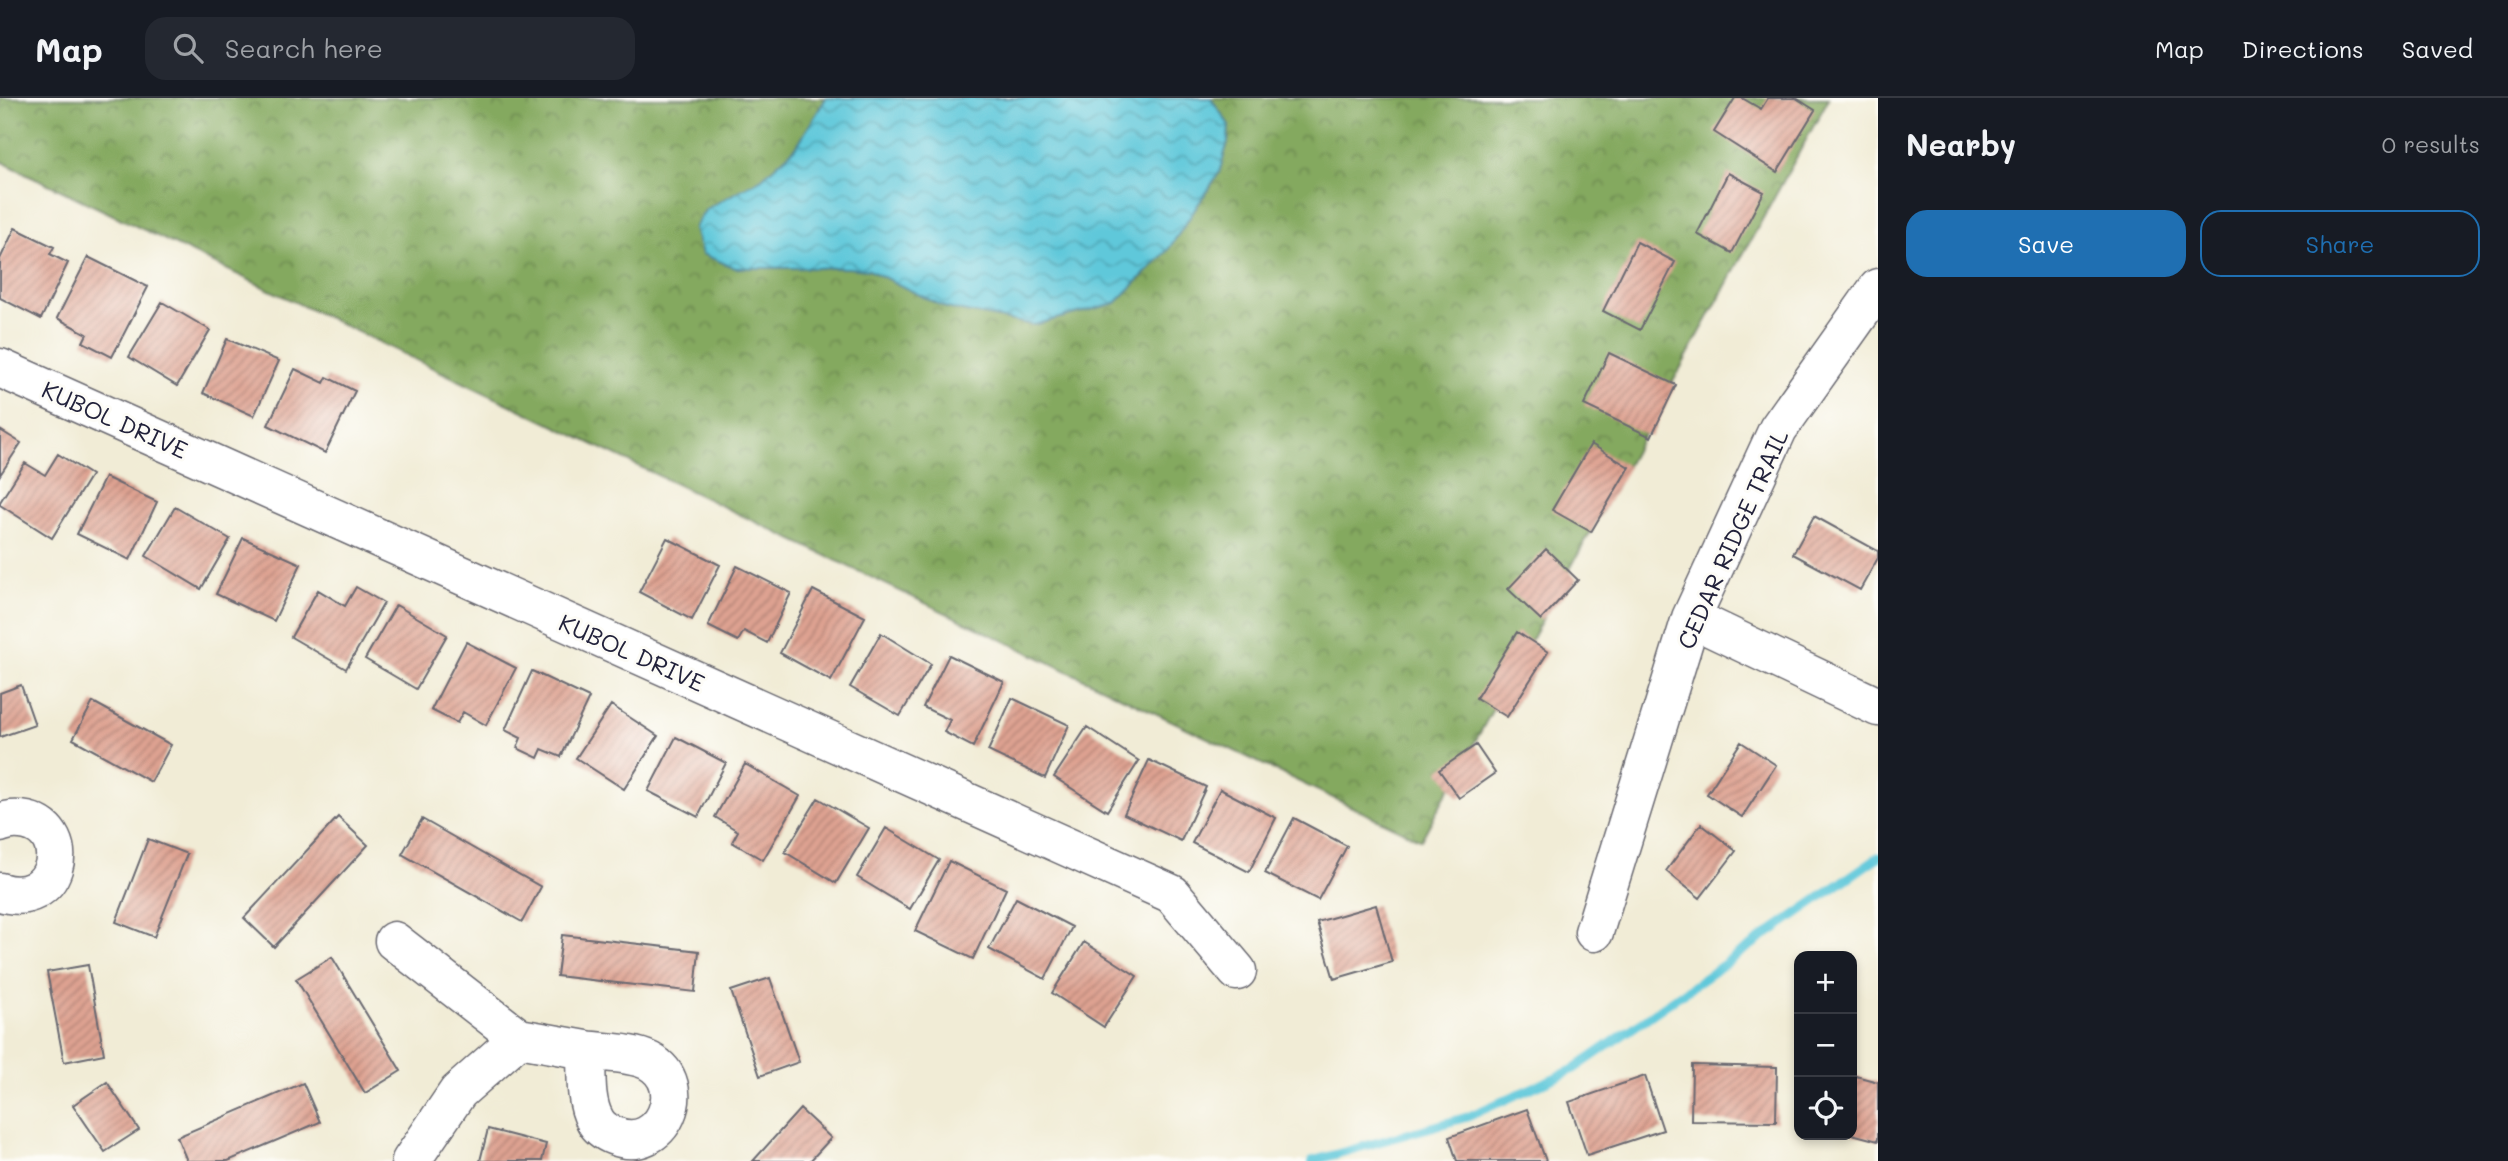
<!DOCTYPE html>
<html lang="en">
<head>
<meta charset="utf-8">
<style>
  body { margin:0; font-family:Mali,sans-serif; background:#242831; color:#f1f3f6 }
  .controls { position:absolute; right:21px; bottom:21px; display:grid; overflow:hidden; border-radius:14px; box-shadow:0 4px 10px #0003 }
  .controls button { width:63px; height:63px; display:grid; place-items:center; padding:0; border:0; border-bottom:2px solid #363941; background:#171b24; color:#f1f3f6; font:35px sans-serif }
  .list { margin:0; padding:0; list-style:none }
  h2 { display:flex; justify-content:space-between; align-items:center; height:91px; margin:0; padding:0 28px; font-size:30px }
  h2 small { font-size:23px; font-weight:400; color:#9ea1a6 }
  .actions { display:flex; gap:14px; padding:21px 28px }
  .actions a { flex:1; padding:16px 0; border:2px solid #1f6fb2; border-radius:21px; text-align:center; font-size:24px; color:#1f6fb2 }
  .actions .main { background:#1f6fb2; color:#fff }
  .icon { flex:none; width:38px; height:38px; fill:none; stroke:currentColor; stroke-width:2; stroke-linecap:round; stroke-linejoin:round }
  .map { position:relative; flex:none; width:1878px; height:1063px; overflow:hidden }
  header { display:flex; align-items:center; gap:42px; box-sizing:border-box; height:98px; padding:0 35px; background:#171b24; border-bottom:2px solid #363941 }
  header strong { font-size:33px }
  nav { display:flex; gap:38px; margin-inline-start:auto; font-size:24px }
  .search { width:490px; height:63px; background:#242831; display:flex; align-items:center; gap:18px; box-sizing:border-box; padding:0 24px; border-radius:21px; color:#9ea1a6; font-size:26px }
  main { display:flex }
  aside { flex:1; background:#171b24 }
  .map>svg:first-child { display:block }
</style>
</head>
<body>
<header>
<strong>Map</strong>
<div class="search"><svg class="icon" aria-label="search" viewBox="0 0 24 24"><circle cx="10" cy="10" r="6"/><path d="M15 15l6 6"/></svg>Search here</div>
<nav><a>Map</a><a>Directions</a><a>Saved</a></nav>
</header>
<main>
<div class="map">
<svg width="1878" height="1063" viewBox="0 0 1878 1063">
  <defs>
    <pattern id="forest-crowns" width="20" height="18" patternUnits="userSpaceOnUse" patternTransform="scale(1.75)"><rect width="20" height="18" fill="#84a95f"/><path d="M2 6a3 3 0 1 1 6 0M12 15a3 3 0 1 1 6 0" fill="none" stroke="#6c8950"/></pattern>
    <pattern id="water-waves" width="16" height="10" patternUnits="userSpaceOnUse" patternTransform="scale(1.75)"><rect width="16" height="10" fill="#5fc8da"/><path d="M0 5q4-4 8 0t8 0" fill="none" stroke="#4ea2b2"/></pattern>
    <pattern id="building-hatch" width="6" height="6" patternUnits="userSpaceOnUse" patternTransform="scale(1.75)"><rect width="6" height="6" fill="#dea291"/><path d="M-1 1l2-2M0 6l6-6M5 7l2-2" fill="none" stroke="#b48478"/></pattern>
  </defs>
  <rect width="100%" height="100%" fill="#fdfcf7"/>
  <filter id="ink" filterUnits="userSpaceOnUse"><feTurbulence type="fractalNoise" baseFrequency=".0143" numOctaves="2"/><feDisplacementMap in="SourceGraphic" scale="14" xChannelSelector="R" yChannelSelector="G"/><feConvolveMatrix kernelMatrix="1 2 1 2 8 2 1 2 1" color-interpolation-filters="sRGB"/></filter>
  <filter id="wash" filterUnits="userSpaceOnUse"><feTurbulence type="fractalNoise" baseFrequency=".00686" numOctaves="4" result="noise"/><feDisplacementMap in="SourceGraphic" scale="28" xChannelSelector="R" yChannelSelector="G"/><feGaussianBlur stdDeviation="1.57" result="paint"/><feColorMatrix in="noise" values="0 0 0 0 0 0 0 0 0 0 0 0 0 0 0 0 0 1.4 0 .05"/><feComposite in="paint" operator="in"/></filter>
  <g filter="url(#wash)">
    <rect width="100%" height="100%" fill="#f1ecd6"/>
    <path fill="url(#forest-crowns)" stroke="#53664d" stroke-width="2" d="M 0,0 L 1829,0 L 1421,742 L 0,63 Z"/>
    <path fill="url(#water-waves)" stroke="#40758a" stroke-width="2" d="M 826,0 L 1211,0 L 1229,27 L 1228,44 L 1219,75 L 1168,152 L 1116,205 L 1034,227 L 946,210 L 869,172 L 848,170 L 735,170 L 702,156 L 694,130 L 706,111 L 762,80 L 796,49 Z"/>
    <g fill="none" stroke-linecap="round" stroke-linejoin="round">
      <path stroke="#5fc8da" stroke-width="9" d="M 1312,1063 L 1467,1019 L 1574,971 L 1878,759"/>
    </g>
    <g id="blocks">
      <path fill="url(#building-hatch)" d="M 1735,0 L 1742,0 L 1761,11 L 1768,0 L 1796,0 L 1815,12 L 1777,74 L 1714,34 Z
        M 1728,75 L 1764,94 L 1732,155 L 1697,136 Z
        M 15,130 L 54,149 L 50,156 L 68,165 L 41,221 L 0,200 L 0,161 Z
        M 1637,144 L 1675,164 L 1640,232 L 1603,213 Z
        M 88,159 L 148,189 L 112,259 L 83,244 L 87,236 L 57,220 Z
        M 162,204 L 210,232 L 177,288 L 129,259 Z
        M 227,241 L 279,263 L 254,318 L 203,295 Z
        M 1609,255 L 1676,287 L 1651,339 L 1584,307 Z
        M 295,271 L 324,285 L 327,279 L 355,293 L 325,355 L 268,327 Z
        M 0,332 L 21,345 L 0,377 Z
        M 1591,346 L 1629,369 L 1591,434 L 1552,412 Z
        M 58,356 L 91,377 L 52,440 L 0,407 L 0,404 L 25,365 L 45,377 Z
        M 105,379 L 157,404 L 130,462 L 77,436 Z
        M 175,409 L 230,441 L 201,491 L 146,458 Z
        M 1814,418 L 1878,453 L 1878,460 L 1860,492 L 1793,456 Z
        M 243,440 L 301,466 L 274,523 L 216,496 Z
        M 667,440 L 720,467 L 692,522 L 639,494 Z
        M 1546,451 L 1578,482 L 1541,522 L 1508,491 Z
        M 737,468 L 791,495 L 767,545 L 744,533 L 738,543 L 708,528 Z
        M 356,489 L 384,505 L 346,571 L 291,539 L 318,492 L 345,508 Z
        M 813,492 L 865,519 L 831,583 L 780,555 Z
        M 396,507 L 447,537 L 416,591 L 365,561 Z
        M 1517,534 L 1548,554 L 1507,619 L 1476,600 Z
        M 881,535 L 931,566 L 900,618 L 850,589 Z
        M 466,544 L 516,570 L 486,627 L 463,614 L 457,625 L 431,612 Z
        M 949,557 L 1004,584 L 973,649 L 944,634 L 950,622 L 923,609 Z
        M 532,573 L 589,600 L 561,659 L 542,651 L 538,660 L 517,650 L 521,640 L 505,632 Z
        M 21,587 L 35,627 L 0,639 L 0,595 Z
        M 1012,600 L 1069,627 L 1045,680 L 988,653 Z
        M 93,604 L 171,647 L 151,684 L 73,641 Z
        M 611,607 L 658,638 L 624,691 L 576,660 Z
        M 1087,629 L 1139,663 L 1107,713 L 1054,679 Z
        M 676,639 L 726,665 L 698,719 L 648,693 Z
        M 1741,644 L 1776,667 L 1742,719 L 1707,696 Z
        M 1476,647 L 1495,675 L 1459,700 L 1439,672 Z
        M 1149,662 L 1206,689 L 1181,743 L 1124,716 Z
        M 745,666 L 800,698 L 763,762 L 732,744 L 738,733 L 715,719 Z
        M 1220,691 L 1276,720 L 1249,774 L 1192,745 Z
        M 818,700 L 869,730 L 836,785 L 785,754 Z
        M 338,719 L 368,747 L 274,849 L 244,820 Z
        M 1294,720 L 1347,748 L 1318,802 L 1265,775 Z
        M 422,721 L 541,789 L 522,824 L 402,756 Z
        M 1701,726 L 1736,753 L 1700,800 L 1666,773 Z
        M 886,730 L 939,762 L 910,811 L 857,779 Z
        M 148,741 L 187,756 L 154,839 L 116,824 Z
        M 949,763 L 1006,791 L 973,861 L 915,833 Z
        M 1016,800 L 1072,829 L 1045,881 L 989,851 Z
        M 1376,807 L 1392,864 L 1334,881 L 1317,824 Z
        M 562,837 L 699,853 L 695,894 L 557,878 Z
        M 1084,844 L 1137,878 L 1104,929 L 1052,895 Z
        M 332,859 L 401,973 L 365,995 L 296,881 Z
        M 88,867 L 104,956 L 64,964 L 47,874 Z
        M 770,880 L 799,964 L 760,978 L 731,893 Z
        M 1692,967 L 1777,969 L 1776,1024 L 1691,1023 Z
        M 1852,977 L 1878,984 L 1878,1043 L 1852,1036 Z
        M 1645,978 L 1663,1032 L 1587,1057 L 1569,1004 Z
        M 107,984 L 139,1032 L 105,1054 L 73,1007 Z
        M 303,985 L 320,1024 L 228,1063 L 187,1063 L 177,1039 Z
        M 800,1011 L 831,1040 L 810,1063 L 753,1063 Z
        M 1527,1011 L 1546,1063 L 1457,1063 L 1449,1039 Z
        M 488,1031 L 546,1046 L 542,1063 L 480,1063 Z"/>
    </g>
  </g>
  <g filter="url(#ink)">
    <use href="#blocks" fill-opacity="0" stroke="#6a6971" stroke-width="2"/>
    <g fill="none" stroke-linecap="round" stroke-linejoin="round">
      <g stroke="#6a6971" stroke-width="41">
        <path id="minor" d="M 0,270 L 1172,796 L 1237,873
          M 1691,520 L 1878,609
          M 0,725 C 9,721 18,721 27,723 C 76,735 57,812 0,794
          M 1594,834 L 1691,520 L 1778,331 L 1878,190
          M 394,843 L 519,940 L 586,952
          M 586,952 C 605,955 631,954 649,963 C 693,987 662,1057 615,1038 C 607,1035 599,1030 595,1022 C 584,1002 587,974 586,952 Z
          M 411,1063 L 458,994 L 519,940"/>
      </g>
      <use href="#minor" stroke="#fff" stroke-width="38"/>
    </g>
  </g>
  <g text-anchor="middle" dominant-baseline="central" stroke-width="6" stroke-linejoin="round" paint-order="stroke">
    <g font-size="24" fill="#22223b" stroke="#fdfcf7">
      <text transform="translate(115 321) rotate(24)">KUBOL DRIVE</text>
      <text transform="translate(1732 441) rotate(-66)">CEDAR RIDGE TRAIL</text>
      <text transform="translate(632 554) rotate(24)">KUBOL DRIVE</text>
    </g>
  </g>
</svg>
<div class="controls">
<button>+</button>
<button>−</button>
<button><svg class="icon" aria-label="locate" viewBox="0 0 24 24"><circle cx="12" cy="12" r="6"/><path d="M12 2v4M12 18v4M2 12h4M18 12h4"/></svg></button>
</div>
</div>
<aside>
<h2>Nearby<small>0 results</small></h2>
<ul class="list">
</ul>
<div class="actions"><a class="main">Save</a><a>Share</a></div>
</aside>
</main>
</body>
</html>
